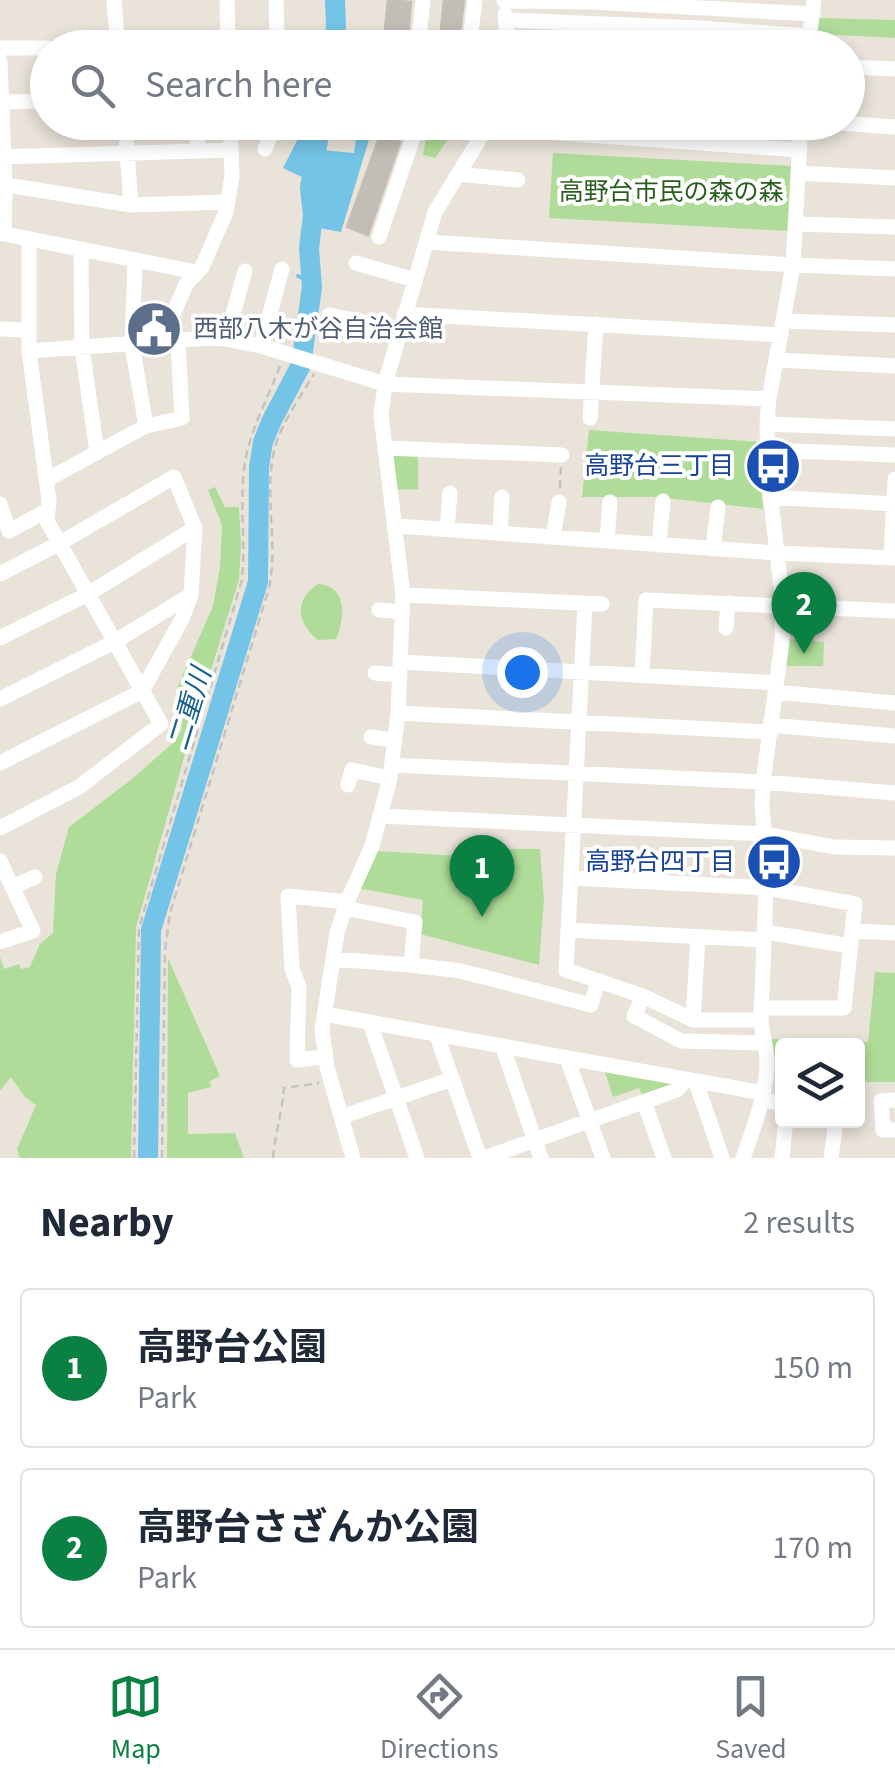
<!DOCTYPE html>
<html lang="en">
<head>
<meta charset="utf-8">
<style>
  body { margin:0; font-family:"Source Sans 3","Noto Sans JP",sans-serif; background:#f2f2f3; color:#1f2937 }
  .controls { position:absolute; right:30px; bottom:30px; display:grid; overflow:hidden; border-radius:10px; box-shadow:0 5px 15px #0003 }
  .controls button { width:90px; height:90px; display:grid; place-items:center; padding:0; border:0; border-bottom:2px solid #e0e1e3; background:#fff; color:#1f2937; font:50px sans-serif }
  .you { position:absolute; left:522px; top:672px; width:35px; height:35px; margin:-25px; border:8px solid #fff; border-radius:50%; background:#1a73e8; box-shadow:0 0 0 15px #1a73e833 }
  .badge { display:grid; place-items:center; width:65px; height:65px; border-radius:50%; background:#0b8043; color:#fff; font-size:32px; font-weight:700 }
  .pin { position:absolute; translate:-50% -82px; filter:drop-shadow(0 2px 5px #0008) }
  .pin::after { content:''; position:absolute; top:52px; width:35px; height:30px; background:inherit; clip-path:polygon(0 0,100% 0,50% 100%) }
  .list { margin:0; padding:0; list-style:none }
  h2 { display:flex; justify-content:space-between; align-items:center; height:130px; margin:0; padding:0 40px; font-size:42px }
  h2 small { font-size:32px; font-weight:400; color:#747a83 }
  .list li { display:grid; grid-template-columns:65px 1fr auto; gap:30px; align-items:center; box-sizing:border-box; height:160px; margin:0 20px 20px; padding:0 20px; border:2px solid #e0e1e3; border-radius:10px }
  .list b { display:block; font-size:38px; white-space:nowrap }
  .list p { margin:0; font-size:32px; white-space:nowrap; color:#747a83 }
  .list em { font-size:32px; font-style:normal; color:#747a83 }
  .icon { flex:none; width:55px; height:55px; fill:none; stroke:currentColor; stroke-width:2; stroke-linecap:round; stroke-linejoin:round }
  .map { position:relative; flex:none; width:895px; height:1158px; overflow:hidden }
  .search { position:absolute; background:#fff; box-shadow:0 5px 15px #0003; left:30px; right:30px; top:30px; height:110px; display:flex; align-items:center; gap:25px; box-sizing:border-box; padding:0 35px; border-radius:55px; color:#747a83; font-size:38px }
  .sheet { height:490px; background:#fff }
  nav { display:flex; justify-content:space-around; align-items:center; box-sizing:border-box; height:140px; border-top:2px solid #e0e1e3; background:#fff; font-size:28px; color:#747a83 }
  nav a { display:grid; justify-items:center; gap:5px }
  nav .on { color:#0b8043 }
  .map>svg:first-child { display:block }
</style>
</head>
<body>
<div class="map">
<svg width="895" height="1158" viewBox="0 0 895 1158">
  <rect width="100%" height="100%" fill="#e9e3da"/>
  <path fill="#afdd99" d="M 819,18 L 895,20 L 895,38 L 817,34 Z
    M 429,123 L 445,125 L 446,123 L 459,123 L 435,158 L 423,155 Z
    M 553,153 L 793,166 L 789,231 L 549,218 Z
    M 589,430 L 761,442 L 760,475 L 763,509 L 657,497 L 582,497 Z
    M 394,454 L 418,454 L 418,489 L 396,490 L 390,458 Z
    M 215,487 L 225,507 L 239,507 L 241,545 L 239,580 L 187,747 L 136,927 L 131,1158 L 20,1158 L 17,1149 L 36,1105 L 25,1097 L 11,1077 L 0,1091 L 0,957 L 4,969 L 19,964 L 21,969 L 30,967 L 40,944 L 53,933 L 56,874 L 69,827 L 132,779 L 174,742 L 181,731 L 183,718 L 177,688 L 213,606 L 220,567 L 222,525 L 208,490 Z
    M 318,584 C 348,586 345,618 336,639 L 318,640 C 297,622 293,601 318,584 Z
    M 788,639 L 824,642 L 823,666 L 783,666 Z
    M 493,849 L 540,849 L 544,899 L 539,965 L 420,934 L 423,900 L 357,888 L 377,851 L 492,858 Z
    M 168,958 L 220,1076 L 210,1081 L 211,1087 L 188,1093 L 188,1134 L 235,1133 L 244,1158 L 167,1158 Z
    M 875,972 L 895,973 L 895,1082 L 861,1082 L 863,1071 L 858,1070 L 858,1046 L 782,1046 L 782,1060 L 775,1058 L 769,1039 L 868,1042 Z
    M 604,1069 L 673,1082 L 674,1086 L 643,1097 L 639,1088 L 613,1097 Z"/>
  <path fill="#73c4e6" d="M 306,123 L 312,123 L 304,178 L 283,168 Z
    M 358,123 L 374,123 L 341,232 L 319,228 L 320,213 L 318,190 L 322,150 L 354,153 Z"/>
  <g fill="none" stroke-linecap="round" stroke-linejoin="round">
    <path stroke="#73c4e6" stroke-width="4" d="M 298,276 L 311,282"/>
    <path stroke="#73c4e6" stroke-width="20" d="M 333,48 L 336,26 L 335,0
      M 148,1158 L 151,930 L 258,582 L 259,467 L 263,442 L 272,420 L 301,365 L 312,287 L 309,248 L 313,215 L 310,188 L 321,122"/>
  </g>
  <path fill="#c2bdb6" stroke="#c4bfb4" stroke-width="2.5" d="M 388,0 L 411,2 L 407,48 L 383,48 Z
    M 444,0 L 464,0 L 458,48 L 439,48 Z
    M 380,135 L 400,142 L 368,235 L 347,227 Z"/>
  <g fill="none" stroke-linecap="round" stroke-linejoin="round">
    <path stroke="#c3c3c3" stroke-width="2.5" stroke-dasharray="8 5" stroke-linecap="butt" d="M 560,488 L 561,466
      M 134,1158 L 139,928 L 242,580 C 246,541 239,501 245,462 C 251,428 268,398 280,366
      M 162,1158 L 165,950 L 170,913 L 269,588 C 279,541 262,490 276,444 C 284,419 301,396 314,374
      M 273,1158 C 275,1134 282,1112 284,1088 L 319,1083"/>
    <path stroke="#fff" stroke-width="15" d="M 114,0 L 118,48
      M 227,0 L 228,48
      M 504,1 L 592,2 L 813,14
      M 505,14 L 508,48
      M 506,20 L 699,28 L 810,36
      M 0,48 L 48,48
      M 59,48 L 277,42 L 276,0
      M 418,48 L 423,0
      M 469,48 L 475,0
      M 808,48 L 814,0
      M 0,61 L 5,186 L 4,232
      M 848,67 L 895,69
      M 2,102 L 48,101
      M 125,122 L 131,205
      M 196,122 L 198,150
      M 827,122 L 895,127
      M 487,128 L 800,150
      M 265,149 L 276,122
      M 0,157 L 231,150
      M 798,173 L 895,178
      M 458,174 L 518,180
      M 0,184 L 131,205 L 228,202
      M 795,224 L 895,227
      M 0,233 L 196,272
      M 379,237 L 416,129 L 413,122
      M 426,242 L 793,265 L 895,269
      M 81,251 L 82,348 L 97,453
      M 135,261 L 132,345 L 146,426
      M 356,263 L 415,280
      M 404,314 L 781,335
      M 329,315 L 400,329
      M 784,321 L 895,325
      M 0,329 L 27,330
      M 226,339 L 245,271
      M 165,342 L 168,326 L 186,284 L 202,267 L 226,212 L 232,176 L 230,122
      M 261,346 L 282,269
      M 29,351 L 208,338 L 226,339 L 261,346 L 385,384 L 769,399
      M 777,360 L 895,366
      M 590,418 L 596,324
      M 767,424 L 895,429
      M 385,448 L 562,455
      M 767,450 L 895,455
      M 46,480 L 146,426 L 182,418 L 178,342
      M 770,497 L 895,504
      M 0,504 L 9,531 L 48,510
      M 397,526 L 777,553 L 895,558
      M 447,529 L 450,493
      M 500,533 L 502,497
      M 553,537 L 559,502
      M 607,541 L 610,502
      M 659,545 L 663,501
      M 713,549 L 718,507
      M 891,557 L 895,479
      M 0,574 L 60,543 L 174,477 L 195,528 L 191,595 L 182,619 L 142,691 L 0,763
      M 403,595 L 602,604
      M 585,604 L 566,970 L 643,996 L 693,1020 L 761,1020
      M 379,610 L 403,612
      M 726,628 L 728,603
      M 0,638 L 88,594 L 195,528
      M 401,662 L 776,683
      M 375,673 L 400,675
      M 642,675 L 646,600 L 895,611
      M 775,692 L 895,703
      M 0,699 L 114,642 L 191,595
      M 398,713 L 769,732
      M 770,725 L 895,736
      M 371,737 L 395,740
      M 392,765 L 763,782 L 895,793
      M 348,785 L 352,770 L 390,778
      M 380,816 L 765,834 L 834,847 L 895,848
      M 0,828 L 79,787 L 161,724 L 47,521 L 49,500 L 29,351 L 29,239
      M 0,861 L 33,931 L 0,942
      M 571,878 L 767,888 L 855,904 L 844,1008 L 761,1008
      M 12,887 L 35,877
      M 345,908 L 415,922 L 411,965
      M 568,930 L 764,940
      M 853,931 L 895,933
      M 765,932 L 851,946
      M 333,959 L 411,965 L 461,971 L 591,1005 L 598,981
      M 643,996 L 634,1016 L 681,1041 L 763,1043
      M 324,1014 L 764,1093
      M 693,1020 L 698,937
      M 370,1023 L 417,1158
      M 437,1036 L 480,1158
      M 503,1048 L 541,1158
      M 324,1057 L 297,1060 L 299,987 L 292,969 L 288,896 L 347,902
      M 567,1058 L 603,1158
      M 696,1082 L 722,1158
      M 762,1100 L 782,1104
      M 895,1100 L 881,1101 L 883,1130 L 895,1130
      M 644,1102 L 664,1158
      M 341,1117 L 452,1079
      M 353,1158 L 327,1067 L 322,1030 L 337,933 L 347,902 L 372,846 L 380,816 L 390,778 L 398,713 L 403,595 L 381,415 L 385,384 L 435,212 L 490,122
      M 484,1158 L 677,1090 L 685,1080
      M 743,1158 C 754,1126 767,1095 767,1061 C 767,1048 762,1034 761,1020 L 767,862 L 762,806 L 763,782 L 782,642 L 783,605 L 768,474 L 767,424 L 769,399 L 793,265 L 801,122
      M 782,1158 L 786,1120
      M 831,1158 L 836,1120"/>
  </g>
  <defs>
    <g id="civic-disc" transform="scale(2.875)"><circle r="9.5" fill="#5c6f8a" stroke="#fff"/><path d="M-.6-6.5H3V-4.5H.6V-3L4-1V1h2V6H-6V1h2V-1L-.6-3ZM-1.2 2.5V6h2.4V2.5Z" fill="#fff"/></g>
    <g id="bus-disc" transform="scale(2.875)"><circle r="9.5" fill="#1a4fb4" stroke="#fff"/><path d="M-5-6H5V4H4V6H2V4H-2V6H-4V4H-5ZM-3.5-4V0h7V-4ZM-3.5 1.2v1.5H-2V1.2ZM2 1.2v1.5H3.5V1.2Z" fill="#fff"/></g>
  </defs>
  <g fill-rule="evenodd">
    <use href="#civic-disc" x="154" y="329"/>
    <use href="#bus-disc" x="773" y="466"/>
    <use href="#bus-disc" x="774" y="862"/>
  </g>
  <g text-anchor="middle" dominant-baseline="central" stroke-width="8" stroke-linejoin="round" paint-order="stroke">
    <g font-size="25" fill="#2a5e1e" stroke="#fff">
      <text x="671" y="192">高野台市民の森の森</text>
    </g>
    <g font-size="25" fill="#4e5e75" stroke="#fff" text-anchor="start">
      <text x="193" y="329">西部八木が谷自治会館</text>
    </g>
    <g font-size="25" fill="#164399" stroke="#fff" text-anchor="end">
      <text x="734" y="466">高野台三丁目</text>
      <text x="735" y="862">高野台四丁目</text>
    </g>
    <g font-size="28" font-style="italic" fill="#16618d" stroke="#fff">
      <text transform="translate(190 709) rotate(-73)">二重川</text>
    </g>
  </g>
</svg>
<div class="controls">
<button><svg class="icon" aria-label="layers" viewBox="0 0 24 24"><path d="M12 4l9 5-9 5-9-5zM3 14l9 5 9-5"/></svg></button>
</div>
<div class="you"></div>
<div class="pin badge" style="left:482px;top:917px">1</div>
<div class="pin badge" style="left:804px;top:654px">2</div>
<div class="search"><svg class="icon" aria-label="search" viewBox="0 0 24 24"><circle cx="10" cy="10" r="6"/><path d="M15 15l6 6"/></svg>Search here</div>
</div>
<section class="sheet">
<h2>Nearby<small>2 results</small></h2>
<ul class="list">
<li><span class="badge">1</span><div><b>高野台公園</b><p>Park</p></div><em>150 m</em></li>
<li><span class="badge">2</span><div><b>高野台さざんか公園</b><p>Park</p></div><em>170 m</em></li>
</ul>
</section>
<nav>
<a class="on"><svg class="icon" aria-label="map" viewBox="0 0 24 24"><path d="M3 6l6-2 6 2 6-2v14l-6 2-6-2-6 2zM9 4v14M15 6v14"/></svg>Map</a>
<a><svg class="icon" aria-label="directions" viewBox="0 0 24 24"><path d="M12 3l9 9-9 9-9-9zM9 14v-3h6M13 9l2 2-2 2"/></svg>Directions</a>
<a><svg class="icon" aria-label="saved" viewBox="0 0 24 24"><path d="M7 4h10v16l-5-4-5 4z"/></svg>Saved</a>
</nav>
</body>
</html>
